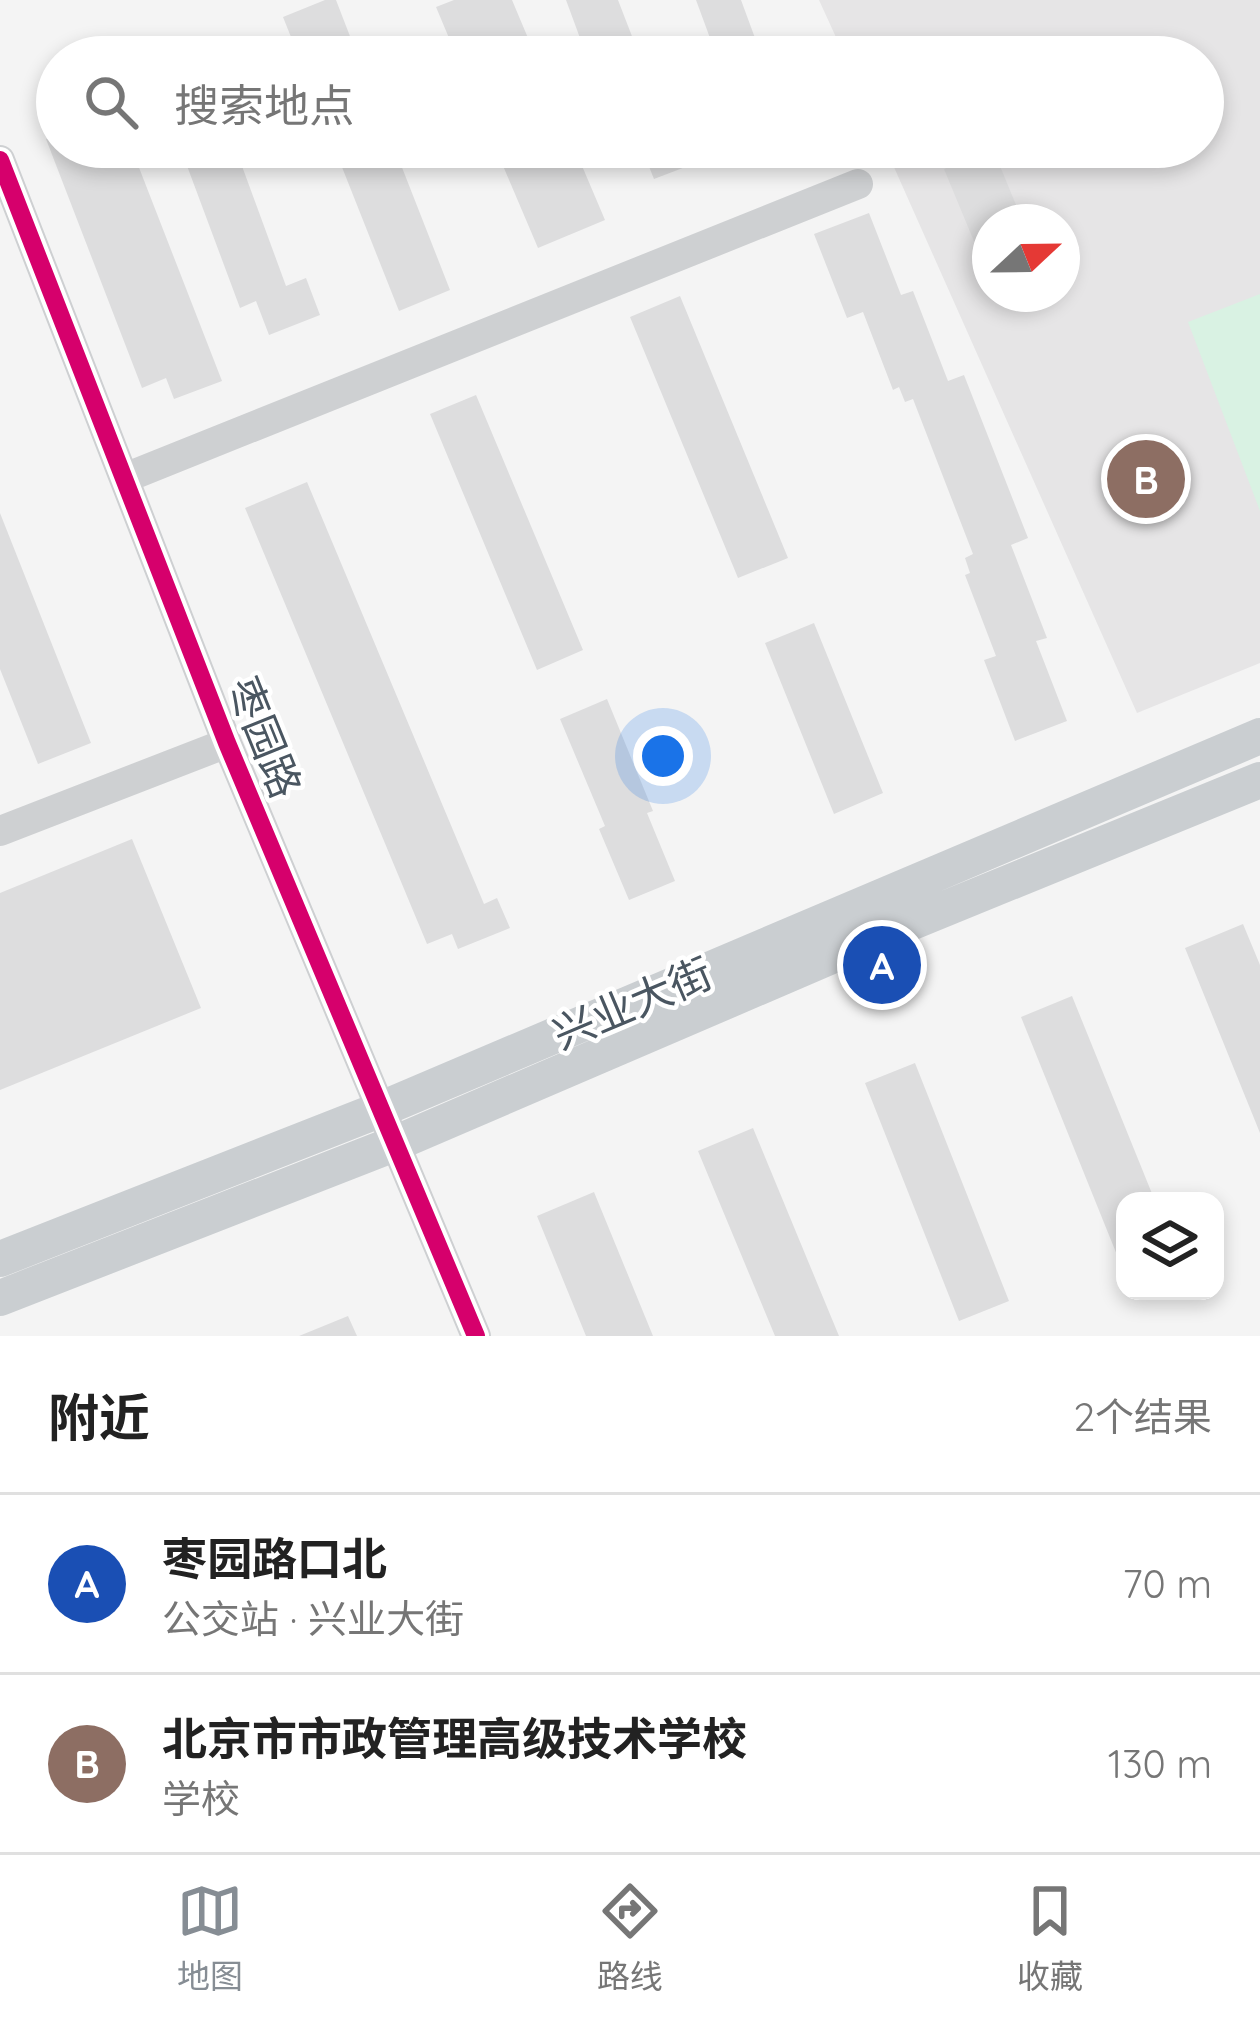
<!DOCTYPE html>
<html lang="zh">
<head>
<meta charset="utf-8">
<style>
  body { margin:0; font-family:Quicksand,"Noto Sans SC",sans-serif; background:#f6f6f6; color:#222 }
  .controls { position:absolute; right:36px; bottom:36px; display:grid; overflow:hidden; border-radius:24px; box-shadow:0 6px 18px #0003 }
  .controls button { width:108px; height:108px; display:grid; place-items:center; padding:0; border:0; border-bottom:3px solid #e0e0e0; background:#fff; color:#222; font:60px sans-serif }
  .compass { position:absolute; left:972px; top:204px; width:108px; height:108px; border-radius:50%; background:#fff; box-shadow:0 6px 18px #0003; rotate:68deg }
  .you { position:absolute; left:663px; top:756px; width:42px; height:42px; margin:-30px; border:9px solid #fff; border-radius:50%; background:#1a73e8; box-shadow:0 0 0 18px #1a73e833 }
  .badge { display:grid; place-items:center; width:78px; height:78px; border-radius:50%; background:#868d94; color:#fff; font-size:39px; font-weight:700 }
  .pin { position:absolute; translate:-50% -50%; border:6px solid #fff; box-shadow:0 3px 12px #0006 }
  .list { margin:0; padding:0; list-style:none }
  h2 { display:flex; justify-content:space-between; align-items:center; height:156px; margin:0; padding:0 48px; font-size:51px }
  h2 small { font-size:39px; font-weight:400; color:#767676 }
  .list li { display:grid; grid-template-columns:78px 1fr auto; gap:36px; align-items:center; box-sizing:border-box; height:180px; padding:0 48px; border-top:3px solid #e0e0e0 }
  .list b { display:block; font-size:45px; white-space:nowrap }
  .list p { margin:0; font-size:39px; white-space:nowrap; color:#767676 }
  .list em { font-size:39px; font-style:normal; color:#767676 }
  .icon { flex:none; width:66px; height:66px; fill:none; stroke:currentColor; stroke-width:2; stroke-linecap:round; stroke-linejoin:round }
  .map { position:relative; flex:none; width:1260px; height:1336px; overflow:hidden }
  .search { position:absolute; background:#fff; box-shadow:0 6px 18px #0003; left:36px; right:36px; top:36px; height:132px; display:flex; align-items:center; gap:30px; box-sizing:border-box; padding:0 42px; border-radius:66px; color:#767676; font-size:45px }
  .sheet { height:516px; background:#fff }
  nav { display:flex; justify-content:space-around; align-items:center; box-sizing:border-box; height:168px; border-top:3px solid #e0e0e0; background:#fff; font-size:33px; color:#767676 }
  nav a { display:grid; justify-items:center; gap:6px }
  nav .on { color:#868d94 }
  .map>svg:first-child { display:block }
</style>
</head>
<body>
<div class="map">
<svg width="1260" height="1336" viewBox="0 0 1260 1336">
  <rect width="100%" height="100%" fill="#f4f4f4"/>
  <path fill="#e6e5e6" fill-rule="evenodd" d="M 819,0 L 1260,0 L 1260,663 L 1137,713 L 885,147 L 1203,147 L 1203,57 L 845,57 ZM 990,222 L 1062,222 L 1062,294 L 990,294 Z"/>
  <path fill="#d9f2e3" d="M 1260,294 L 1260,511 L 1188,322 Z"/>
  <path fill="#ddddde" d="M 325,0 L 336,0 L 358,57 L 299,57 L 283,17 Z
    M 454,0 L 512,0 L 536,57 L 457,57 L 436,7 Z
    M 566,0 L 618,0 L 640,57 L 587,57 Z
    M 696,0 L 741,0 L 762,57 L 717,57 Z
    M 57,134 L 57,147 L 131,147 L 222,381 L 174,399 L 166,378 L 142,388 L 46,139 Z
    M 180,147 L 235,147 L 286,286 L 306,278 L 320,315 L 269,335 L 256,301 L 240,308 Z
    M 334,147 L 394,147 L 450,290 L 399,311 Z
    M 495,147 L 574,147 L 605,220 L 538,248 Z
    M 621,147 L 696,147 L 701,161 L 654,179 L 646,159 L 629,166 Z
    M 993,149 L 1023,222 L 990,222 L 990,280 L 944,169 Z
    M 869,213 L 901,295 L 913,291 L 948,381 L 964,375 L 1028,538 L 1011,545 L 1047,638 L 1036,641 L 1067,721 L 1015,741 L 984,660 L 996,656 L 965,575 L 970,573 L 965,558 L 973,554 L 913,399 L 905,402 L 899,387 L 893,390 L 863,312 L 847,318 L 814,234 Z
    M 680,296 L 788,558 L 738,578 L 630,317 Z
    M 476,395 L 583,650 L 537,670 L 430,414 Z
    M 307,482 L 484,904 L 497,898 L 510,928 L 458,949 L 452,934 L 427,944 L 245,508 Z
    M 0,513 L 91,743 L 38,764 L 0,669 Z
    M 814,623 L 883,793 L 834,814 L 765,643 Z
    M 607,699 L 653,811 L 647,813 L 675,881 L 629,900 L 599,829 L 605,826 L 560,719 Z
    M 132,839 L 201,1008 L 0,1090 L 0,893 Z
    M 1243,924 L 1260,965 L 1260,1133 L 1185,948 Z
    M 1072,996 L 1155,1201 L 1125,1201 L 1125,1252 L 1117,1255 L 1021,1017 Z
    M 915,1063 L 1009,1301 L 959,1321 L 865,1083 Z
    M 753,1128 L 839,1336 L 775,1336 L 698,1151 Z
    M 594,1192 L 653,1336 L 586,1336 L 537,1216 Z
    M 348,1316 L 357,1336 L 299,1336 Z"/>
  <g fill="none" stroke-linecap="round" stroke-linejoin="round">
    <path stroke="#ced0d2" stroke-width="30" d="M 0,160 L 227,743 L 476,1336
      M 125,478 L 858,184
      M 0,831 L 227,743"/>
    <path stroke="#caced1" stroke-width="36" d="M 0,1259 L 379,1110 L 1260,736
      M 0,1298 L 394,1144 L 871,939 L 1260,780"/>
    <g stroke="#fff" stroke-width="26">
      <path id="cycleway" d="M 0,160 L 227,743 L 476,1336"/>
    </g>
    <use href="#cycleway" stroke="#d6006c" stroke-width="18"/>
  </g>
  <g text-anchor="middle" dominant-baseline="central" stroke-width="9" stroke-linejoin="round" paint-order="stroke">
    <g font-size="42" fill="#4a5661" stroke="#fff">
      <text transform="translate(265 737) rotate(68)">枣园路</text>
      <text transform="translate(632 1003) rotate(-23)">兴业大街</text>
    </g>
  </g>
</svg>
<div class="controls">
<button><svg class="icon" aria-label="layers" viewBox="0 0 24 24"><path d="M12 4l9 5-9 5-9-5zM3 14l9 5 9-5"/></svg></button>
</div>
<svg class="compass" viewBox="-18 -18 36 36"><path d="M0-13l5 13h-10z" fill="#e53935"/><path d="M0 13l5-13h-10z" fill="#767676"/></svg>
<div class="you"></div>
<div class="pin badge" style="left:882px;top:965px;background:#1a4fb4">A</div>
<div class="pin badge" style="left:1146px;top:479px;background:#8d6e63">B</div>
<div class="search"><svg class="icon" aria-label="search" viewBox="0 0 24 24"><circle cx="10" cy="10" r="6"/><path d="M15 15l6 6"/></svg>搜索地点</div>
</div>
<section class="sheet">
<h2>附近<small>2个结果</small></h2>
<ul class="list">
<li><span class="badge" style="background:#1a4fb4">A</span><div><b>枣园路口北</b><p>公交站 · 兴业大街</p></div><em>70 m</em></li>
<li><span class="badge" style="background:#8d6e63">B</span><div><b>北京市市政管理高级技术学校</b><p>学校</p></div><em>130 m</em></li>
</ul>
</section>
<nav>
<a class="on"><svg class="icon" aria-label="map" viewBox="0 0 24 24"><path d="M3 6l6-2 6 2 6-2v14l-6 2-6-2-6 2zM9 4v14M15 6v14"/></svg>地图</a>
<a><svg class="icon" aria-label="directions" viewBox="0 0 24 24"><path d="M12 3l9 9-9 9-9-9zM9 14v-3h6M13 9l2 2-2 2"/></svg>路线</a>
<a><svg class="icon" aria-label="saved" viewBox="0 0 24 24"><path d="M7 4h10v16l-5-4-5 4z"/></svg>收藏</a>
</nav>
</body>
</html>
